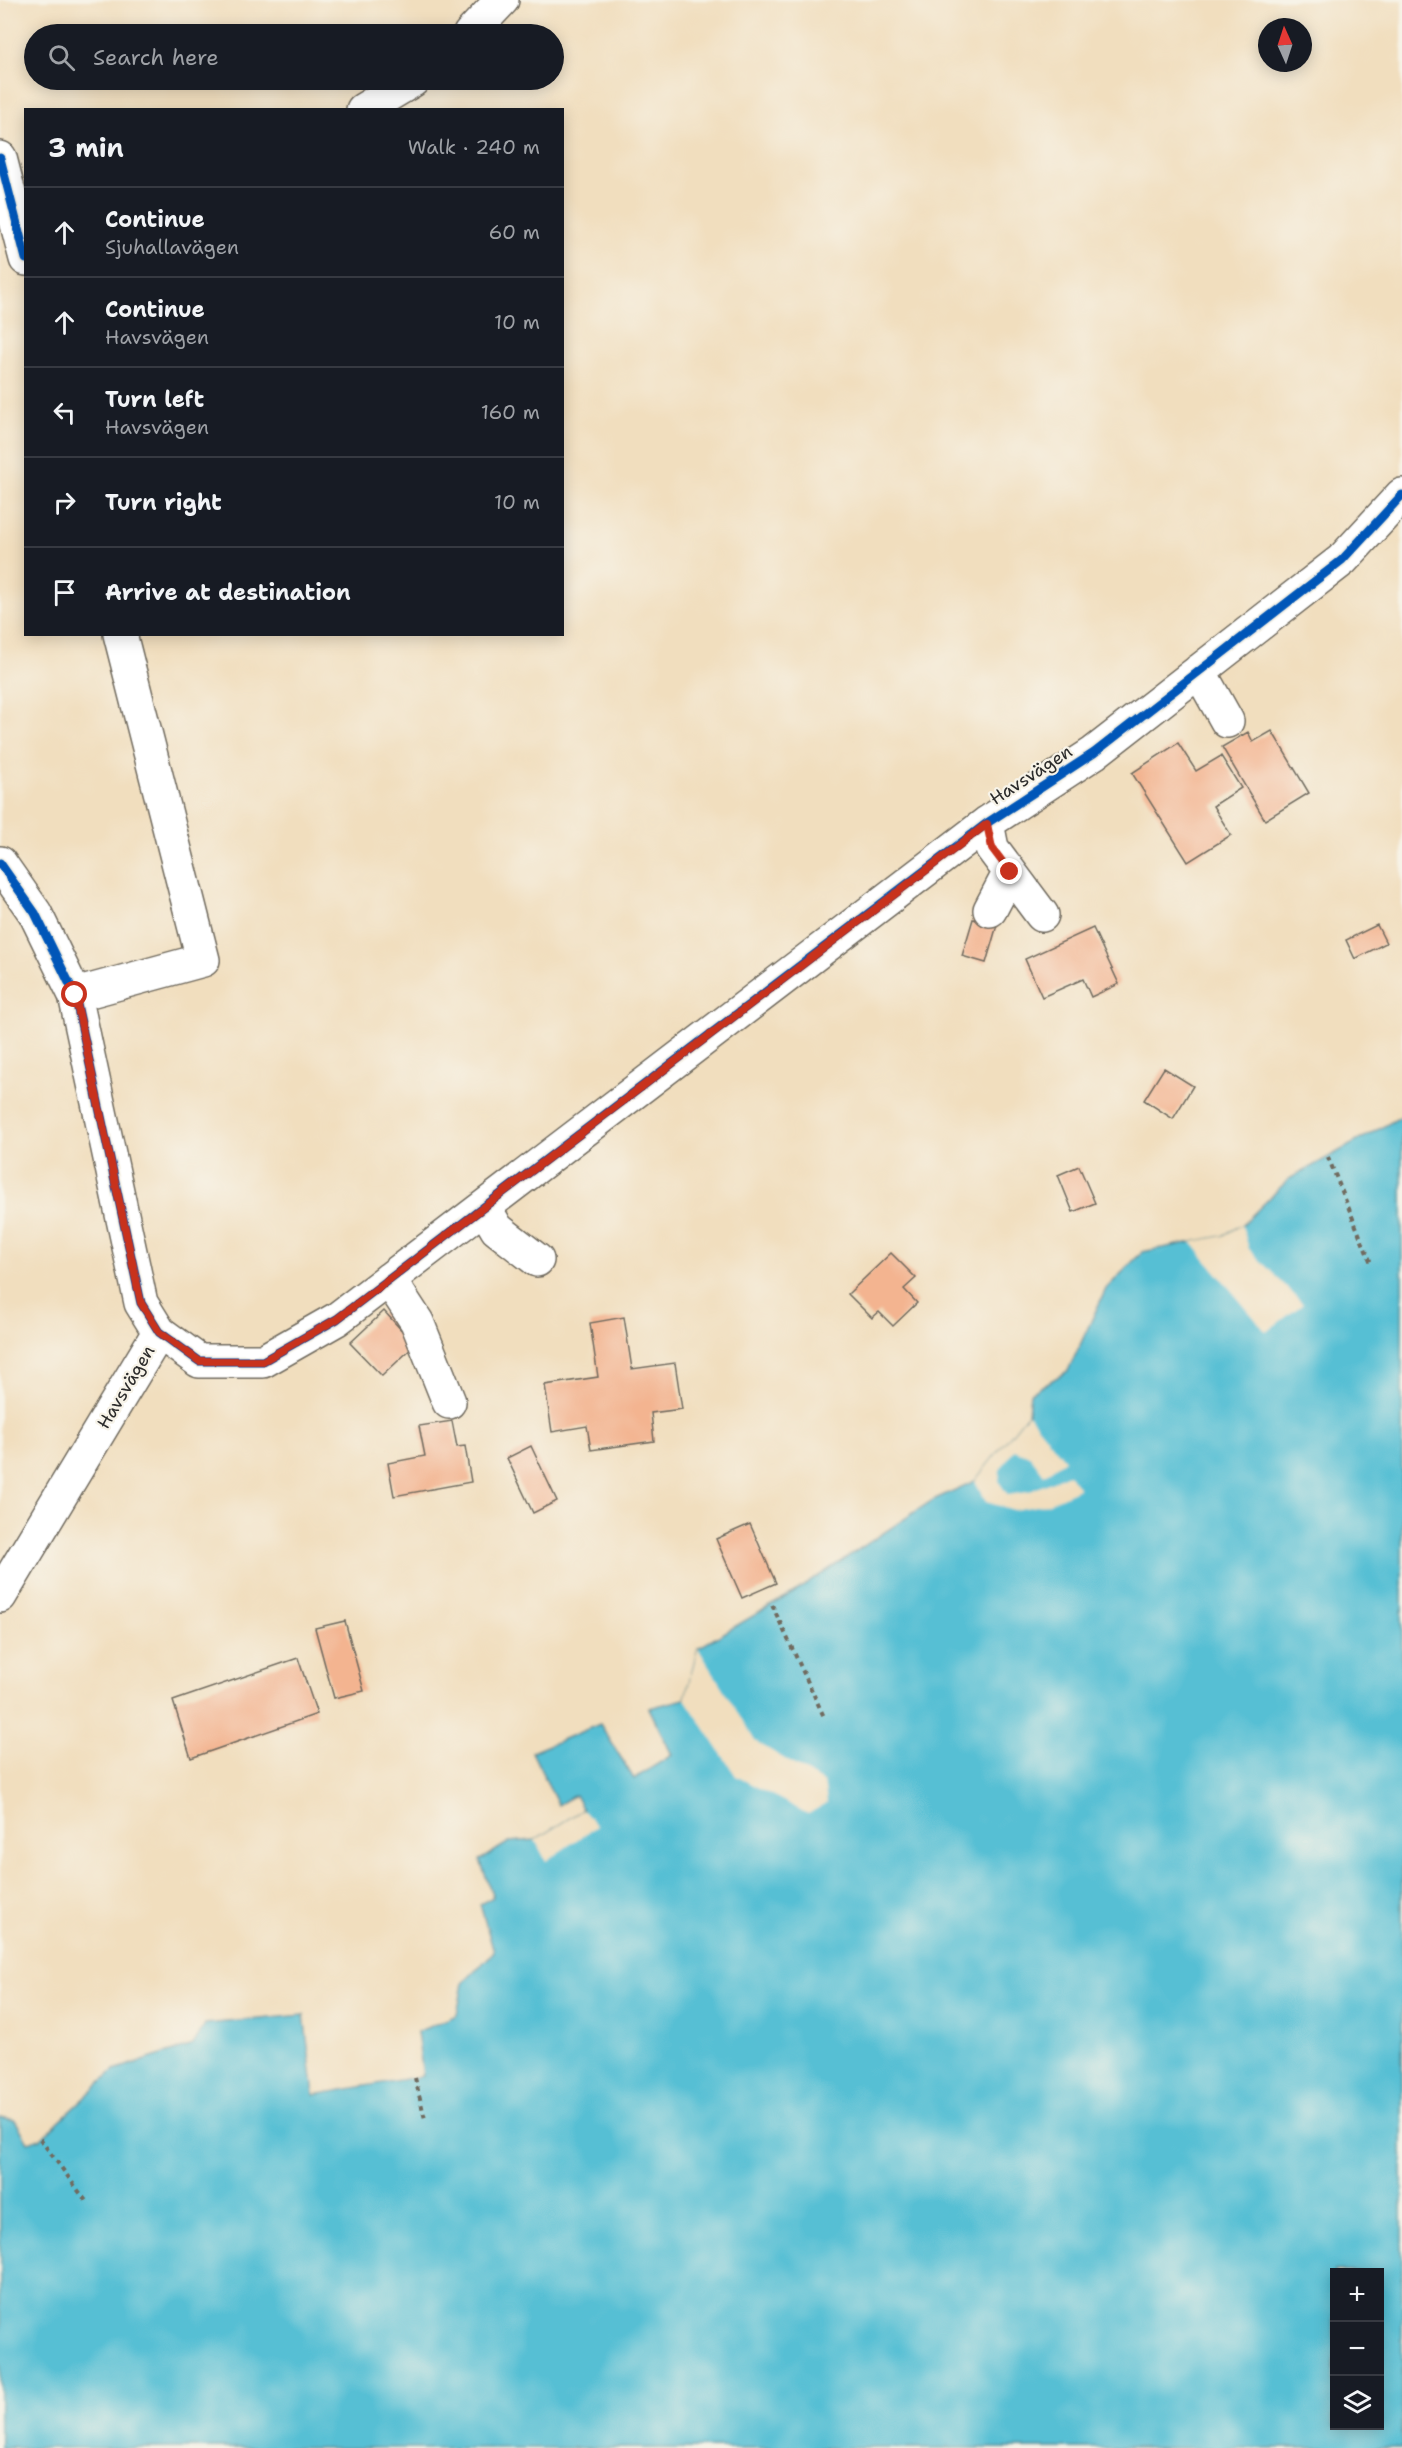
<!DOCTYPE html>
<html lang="en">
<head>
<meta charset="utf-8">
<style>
  body { margin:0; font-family:"Shantell Sans",sans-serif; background:#20242c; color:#f1f3f6 }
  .controls { position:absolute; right:18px; bottom:18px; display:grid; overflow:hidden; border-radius:0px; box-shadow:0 3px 15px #0003 }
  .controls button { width:54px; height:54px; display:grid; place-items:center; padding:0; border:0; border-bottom:2px solid #363941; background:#171b24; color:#f1f3f6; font:30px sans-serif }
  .compass { position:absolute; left:1258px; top:18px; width:54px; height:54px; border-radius:50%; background:#171b24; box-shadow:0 3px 15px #0003; rotate:357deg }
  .stop { position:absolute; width:18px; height:18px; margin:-14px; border:4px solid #c8321e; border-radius:50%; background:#fff }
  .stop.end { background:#c8321e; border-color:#fff; box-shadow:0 2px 6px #0008 }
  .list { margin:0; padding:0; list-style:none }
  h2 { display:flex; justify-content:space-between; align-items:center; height:78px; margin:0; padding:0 24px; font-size:26px }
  h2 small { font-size:20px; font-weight:400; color:#9ea1a6 }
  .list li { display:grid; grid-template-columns:39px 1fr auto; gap:18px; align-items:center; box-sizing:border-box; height:90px; padding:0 24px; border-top:2px solid #363941 }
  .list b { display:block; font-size:22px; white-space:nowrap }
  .list p { margin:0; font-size:20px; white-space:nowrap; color:#9ea1a6 }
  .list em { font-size:20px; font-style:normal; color:#9ea1a6 }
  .icon { flex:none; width:33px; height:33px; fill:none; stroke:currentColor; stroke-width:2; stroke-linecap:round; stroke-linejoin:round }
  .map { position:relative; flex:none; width:1402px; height:2448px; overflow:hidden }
  .search { position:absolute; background:#171b24; box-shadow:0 3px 15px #0003; left:24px; top:24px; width:540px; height:66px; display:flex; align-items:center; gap:15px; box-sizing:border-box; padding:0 21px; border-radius:33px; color:#9ea1a6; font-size:22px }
  .panel { position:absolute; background:#171b24; box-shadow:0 3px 15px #0003; left:24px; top:108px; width:540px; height:528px; border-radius:0px }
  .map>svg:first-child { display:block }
</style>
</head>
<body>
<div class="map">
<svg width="1402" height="2448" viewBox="0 0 1402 2448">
  <rect width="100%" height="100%" fill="#f7f3e8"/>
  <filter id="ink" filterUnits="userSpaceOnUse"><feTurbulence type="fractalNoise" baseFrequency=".0167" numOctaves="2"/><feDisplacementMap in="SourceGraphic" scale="12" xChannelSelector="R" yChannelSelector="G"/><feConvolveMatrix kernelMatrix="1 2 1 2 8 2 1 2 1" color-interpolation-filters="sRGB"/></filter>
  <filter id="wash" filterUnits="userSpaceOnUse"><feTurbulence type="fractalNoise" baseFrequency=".008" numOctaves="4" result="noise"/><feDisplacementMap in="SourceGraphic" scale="24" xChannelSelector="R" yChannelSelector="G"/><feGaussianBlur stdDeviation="1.35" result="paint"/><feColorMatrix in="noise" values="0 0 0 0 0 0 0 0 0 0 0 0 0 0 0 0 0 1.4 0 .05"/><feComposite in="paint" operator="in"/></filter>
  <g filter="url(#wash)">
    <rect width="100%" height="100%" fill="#f1debe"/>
    <path fill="#57bfd4" stroke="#417580" stroke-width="1.5" fill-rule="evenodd" d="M 1402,1116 L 1402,2448 L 0,2448 L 0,2117 L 15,2120 L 28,2142 L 40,2139 L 114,2070 L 193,2045 L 205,2024 L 304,2015 L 314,2095 L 423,2076 L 417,2032 L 457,2015 L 463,1983 L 494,1952 L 480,1904 L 493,1897 L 480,1860 L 509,1842 L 535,1840 L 583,1810 L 575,1795 L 558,1805 L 532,1752 L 600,1724 L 634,1779 L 672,1755 L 649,1708 L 685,1699 L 698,1648 L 796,1591 L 933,1500 L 975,1481 L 1028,1414 L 1030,1393 L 1068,1371 L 1106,1289 L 1142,1252 L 1223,1236 L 1242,1225 L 1289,1179 ZM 1334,2272 L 1380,2272 L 1380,2426 L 1334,2426 Z"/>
    <path fill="#f1debe" d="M 1242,1225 L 1249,1249 L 1303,1304 L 1266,1332 L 1191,1242 L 1223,1236 Z
      M 1028,1414 L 1065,1460 L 1044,1475 L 1030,1456 L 1014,1450 L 1000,1470 L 999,1482 L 1008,1495 L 1028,1492 L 1069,1474 L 1079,1489 L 1047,1504 L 1014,1510 L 986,1502 L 975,1481 Z
      M 698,1648 L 755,1741 L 824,1783 L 827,1803 L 808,1814 L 736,1776 L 685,1699 Z
      M 583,1810 L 597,1826 L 546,1861 L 535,1840 Z"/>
    <g id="blocks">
      <path fill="#f3b490" d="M 1272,731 L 1309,793 L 1265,820 L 1222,747 L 1248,732 L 1253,742 Z
        M 1178,743 L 1196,771 L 1221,756 L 1241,788 L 1213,806 L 1231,835 L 1188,862 L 1132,773 Z
        M 973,919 L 997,925 L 986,963 L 962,956 Z
        M 1377,925 L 1386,943 L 1355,959 L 1346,940 Z
        M 1093,928 L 1119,984 L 1091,997 L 1083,979 L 1042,997 L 1025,959 Z
        M 1164,1068 L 1193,1086 L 1173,1119 L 1144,1100 Z
        M 1079,1166 L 1095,1203 L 1073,1212 L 1058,1175 Z
        M 891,1253 L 916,1278 L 904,1289 L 917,1303 L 893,1326 L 879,1312 L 872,1318 L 848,1294 Z
        M 384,1311 L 415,1345 L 382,1376 L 350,1343 Z
        M 624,1317 L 632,1369 L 675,1363 L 682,1409 L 651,1413 L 654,1441 L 591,1450 L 587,1426 L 552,1432 L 545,1385 L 598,1377 L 590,1323 Z
        M 452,1421 L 457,1447 L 465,1446 L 471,1482 L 394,1496 L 388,1463 L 425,1456 L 419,1426 Z
        M 531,1446 L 557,1501 L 533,1513 L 507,1458 Z
        M 750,1524 L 776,1583 L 742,1598 L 716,1539 Z
        M 345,1621 L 364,1691 L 334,1698 L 315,1628 Z
        M 298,1658 L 317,1714 L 191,1758 L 173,1701 Z"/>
    </g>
  </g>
  <g filter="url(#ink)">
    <use href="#blocks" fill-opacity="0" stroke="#706a5e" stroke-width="1.5"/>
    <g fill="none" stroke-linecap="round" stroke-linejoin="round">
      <g stroke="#706a5e" stroke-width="36">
        <path id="minor" d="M 470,34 L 502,0
          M 363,110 L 413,80
          M 0,158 L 26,259
          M 1199,671 L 1227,721
          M 987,823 L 992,848 L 1042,915
          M 0,863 L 35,913 L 75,995 L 141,1303 L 159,1332 L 199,1361 L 263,1361 L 337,1319 L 987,823 L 1094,753 L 1342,560 L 1402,495
          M 990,910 L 1010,872
          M 75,995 L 203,960 L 120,634
          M 484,1207 L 497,1229 L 537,1260
          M 389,1279 L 417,1322 L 449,1402
          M 0,1596 L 159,1332"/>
      </g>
      <path stroke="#706a5e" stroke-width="4" stroke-dasharray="4.5 4.5" stroke-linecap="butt" d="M 1328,1157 L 1371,1263
        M 772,1605 L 825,1719
        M 415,2078 L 425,2119
        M 40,2139 L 86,2201"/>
      <use href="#minor" stroke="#fff" stroke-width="33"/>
      <g stroke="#f7f3e8" stroke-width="13">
        <path id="cycleway" d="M 0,158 L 26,259
          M 0,863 L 35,913 L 75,995 L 141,1303 L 159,1332 L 199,1361 L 263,1361 L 337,1319 L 987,823 L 1094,753 L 1342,560 L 1402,495"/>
      </g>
      <use href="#cycleway" stroke="#0057b8" stroke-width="9"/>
    </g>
  </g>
  <g fill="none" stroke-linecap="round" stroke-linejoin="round" filter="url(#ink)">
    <path stroke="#c8321e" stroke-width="8" d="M 75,995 L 141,1303 L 159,1332 L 199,1361 L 263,1361 L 337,1319 L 987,824 L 992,848 L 1010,872"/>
  </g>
  <g text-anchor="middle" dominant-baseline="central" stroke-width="4.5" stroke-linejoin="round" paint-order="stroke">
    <g font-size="18" fill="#2b2b2b" stroke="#f7f3e8">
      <text transform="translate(1031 775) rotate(-33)">Havsvägen</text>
      <text transform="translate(126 1387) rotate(-59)">Havsvägen</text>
    </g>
  </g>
</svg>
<div class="controls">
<button>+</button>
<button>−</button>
<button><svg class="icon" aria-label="layers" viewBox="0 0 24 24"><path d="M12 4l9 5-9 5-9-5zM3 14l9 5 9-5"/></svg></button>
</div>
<svg class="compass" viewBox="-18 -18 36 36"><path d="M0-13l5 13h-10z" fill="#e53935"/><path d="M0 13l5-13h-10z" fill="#9ea1a6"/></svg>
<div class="stop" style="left:75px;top:995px"></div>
<div class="stop end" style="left:1010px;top:872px"></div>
<div class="search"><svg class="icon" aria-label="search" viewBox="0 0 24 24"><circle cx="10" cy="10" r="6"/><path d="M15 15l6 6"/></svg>Search here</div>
<section class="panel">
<h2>3 min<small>Walk · 240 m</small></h2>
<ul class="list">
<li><svg class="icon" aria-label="ahead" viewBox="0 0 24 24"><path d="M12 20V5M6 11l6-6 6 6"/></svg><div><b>Continue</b><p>Sjuhallavägen</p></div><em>60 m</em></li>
<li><svg class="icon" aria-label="ahead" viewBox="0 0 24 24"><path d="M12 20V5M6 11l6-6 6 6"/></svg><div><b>Continue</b><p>Havsvägen</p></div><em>10 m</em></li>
<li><svg class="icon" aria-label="left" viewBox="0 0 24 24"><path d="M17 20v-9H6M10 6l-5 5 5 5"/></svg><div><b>Turn left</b><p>Havsvägen</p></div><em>160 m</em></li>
<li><svg class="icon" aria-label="right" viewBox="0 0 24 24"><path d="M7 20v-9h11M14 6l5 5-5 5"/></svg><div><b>Turn right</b></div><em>10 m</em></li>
<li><svg class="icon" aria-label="arrive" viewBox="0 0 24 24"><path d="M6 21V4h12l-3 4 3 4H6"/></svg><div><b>Arrive at destination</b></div></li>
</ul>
</section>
</div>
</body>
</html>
